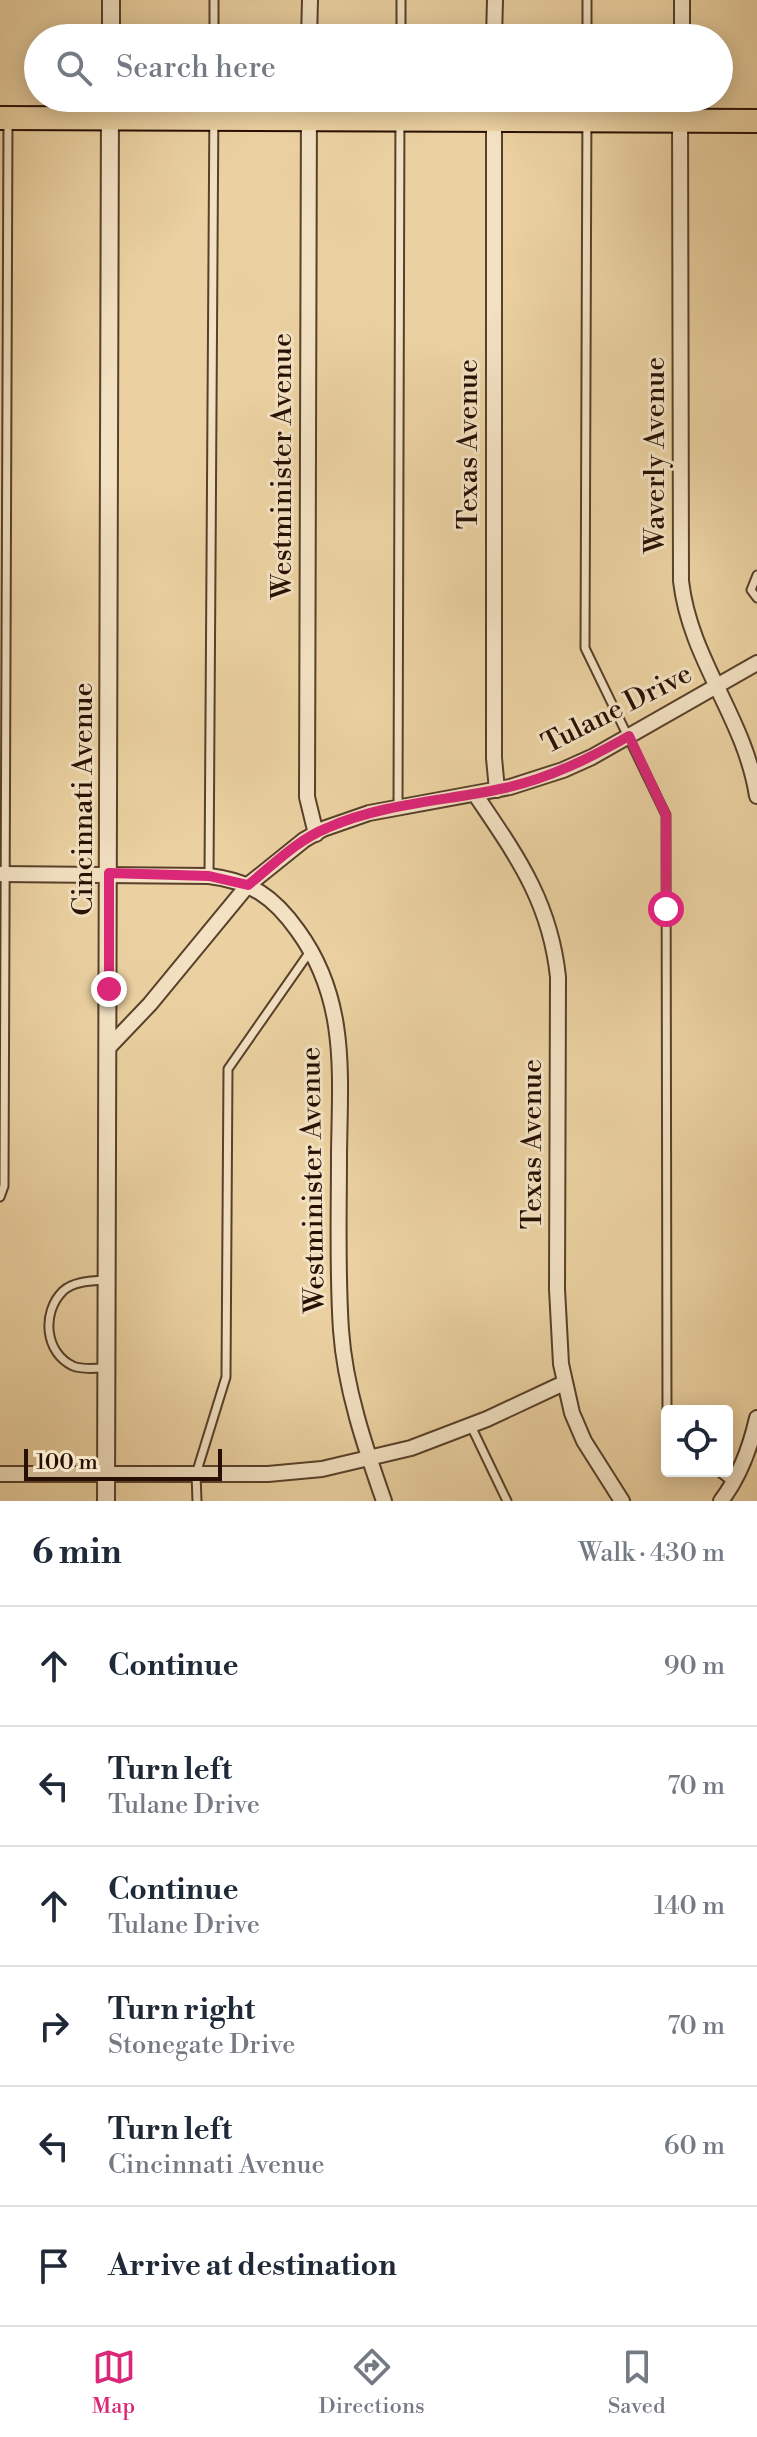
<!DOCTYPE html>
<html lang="en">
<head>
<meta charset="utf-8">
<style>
  body { margin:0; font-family:"Libre Bodoni",serif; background:#f6f6f7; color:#1f2937 }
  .controls { position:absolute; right:24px; bottom:24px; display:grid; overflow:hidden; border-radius:8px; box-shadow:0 4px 20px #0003 }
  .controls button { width:72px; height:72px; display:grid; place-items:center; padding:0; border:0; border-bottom:2px solid #e0e1e3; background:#fff; color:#1f2937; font:40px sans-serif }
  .scale { position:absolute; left:24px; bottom:20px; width:198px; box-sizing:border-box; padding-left:8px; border:4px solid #271003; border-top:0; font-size:22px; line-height:28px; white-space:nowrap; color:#271003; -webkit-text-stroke:6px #f2e1c2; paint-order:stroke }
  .stop { position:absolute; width:24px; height:24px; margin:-18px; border:6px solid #db2777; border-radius:50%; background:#fff }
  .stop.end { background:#db2777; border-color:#fff; box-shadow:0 2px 8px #0008 }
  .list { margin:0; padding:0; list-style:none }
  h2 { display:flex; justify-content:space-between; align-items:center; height:104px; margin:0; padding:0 32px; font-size:34px }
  h2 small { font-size:26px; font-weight:400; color:#747a83 }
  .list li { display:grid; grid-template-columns:52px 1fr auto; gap:24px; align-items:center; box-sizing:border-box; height:120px; padding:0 32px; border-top:2px solid #e0e1e3 }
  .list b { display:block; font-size:30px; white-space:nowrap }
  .list p { margin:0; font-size:26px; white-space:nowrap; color:#747a83 }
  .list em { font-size:26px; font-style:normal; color:#747a83 }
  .icon { flex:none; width:44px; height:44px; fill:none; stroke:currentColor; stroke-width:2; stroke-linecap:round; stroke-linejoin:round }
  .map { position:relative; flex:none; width:757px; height:1501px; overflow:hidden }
  .search { position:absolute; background:#fff; box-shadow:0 4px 20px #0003; left:24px; right:24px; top:24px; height:88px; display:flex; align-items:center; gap:20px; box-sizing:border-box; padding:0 28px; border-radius:44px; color:#747a83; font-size:30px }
  .sheet { height:824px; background:#fff }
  nav { display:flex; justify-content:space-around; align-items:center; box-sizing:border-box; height:112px; border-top:2px solid #e0e1e3; background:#fff; font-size:22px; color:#747a83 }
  nav a { display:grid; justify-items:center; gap:4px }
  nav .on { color:#db2777 }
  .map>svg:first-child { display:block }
</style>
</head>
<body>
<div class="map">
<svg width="757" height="1501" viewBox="0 0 757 1501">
  <rect width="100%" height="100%" fill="#ebd1a1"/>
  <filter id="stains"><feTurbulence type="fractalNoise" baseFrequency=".0025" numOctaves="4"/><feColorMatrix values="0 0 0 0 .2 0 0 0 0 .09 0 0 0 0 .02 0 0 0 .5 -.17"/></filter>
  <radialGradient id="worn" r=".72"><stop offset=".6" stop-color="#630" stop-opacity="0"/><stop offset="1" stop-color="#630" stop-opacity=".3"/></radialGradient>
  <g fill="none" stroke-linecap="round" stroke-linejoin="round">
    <g stroke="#58402a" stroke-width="11">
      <path id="service" d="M 214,38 L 214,0
        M 401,38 L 401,0
        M 587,38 L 587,0
        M 587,98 L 585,648 L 666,815 L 667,1411
        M 757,575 L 751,590 L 757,598
        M 398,807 L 400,98
        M 209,876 L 214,98
        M 0,1197 L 4,1186 L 8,120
        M 104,1368 C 94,1368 83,1370 73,1366 C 45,1353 41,1313 63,1291 C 74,1281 92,1281 105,1280
        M 471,1426 L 507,1501
        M 718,1471 L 732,1482
        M 197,1501 L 196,1474 L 226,1377 L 228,1069 L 311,950"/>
    </g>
    <g stroke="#58402a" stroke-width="18">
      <path id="minor" d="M 309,38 L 310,0
        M 494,38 L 495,0
        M 682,38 L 682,0
        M 309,98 L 307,797 L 316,834
        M 494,98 L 494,758 L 497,790
        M 680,98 L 681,581 C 690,660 745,718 757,796
        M 475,794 C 516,855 550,901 558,977 L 557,1289 L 561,1364 L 572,1413 L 584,1441 L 622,1501
        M 0,874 L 209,876 C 251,881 274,897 298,931 C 348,1000 340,1073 339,1154 C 339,1212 337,1272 341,1330 C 345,1388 365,1447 384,1501
        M 109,1047 L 150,1004 L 248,885 L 304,840 L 323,829 L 369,813 L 510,787 L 563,770 L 592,757 L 757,663
        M 0,1474 L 268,1474 L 322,1469 L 411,1448 L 487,1419 L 564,1383
        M 721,1501 C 740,1476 750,1449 757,1418"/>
    </g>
    <g stroke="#58402a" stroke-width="20">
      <path id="tertiary" d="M 111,38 L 111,0
        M 106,1501 L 110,98"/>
    </g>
    <g stroke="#271003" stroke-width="26">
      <path id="primary" d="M 0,118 L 757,121"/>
    </g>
    <use href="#service" stroke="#f2e1c2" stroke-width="7"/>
    <use href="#minor" stroke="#f2e1c2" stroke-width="14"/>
    <use href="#tertiary" stroke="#f2e1c2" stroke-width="16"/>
    <use href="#primary" stroke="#ebd1a1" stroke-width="22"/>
  </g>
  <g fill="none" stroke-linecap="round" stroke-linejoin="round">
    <path stroke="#db2777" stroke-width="10" d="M 109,989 L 109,873 L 209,876 L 248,885 C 272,866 297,840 327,828 C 383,803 446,801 505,788 C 550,778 590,758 629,736 L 666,815 L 666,909"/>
  </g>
  <g text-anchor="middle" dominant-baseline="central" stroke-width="6" stroke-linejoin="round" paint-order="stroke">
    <g font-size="28" fill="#271003" stroke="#f2e1c2">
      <text transform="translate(468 444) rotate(-90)">Texas Avenue</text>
      <text transform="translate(655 455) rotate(-90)">Waverly Avenue</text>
      <text transform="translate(282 466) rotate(-90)">Westminister Avenue</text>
      <text transform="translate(617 709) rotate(-27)">Tulane Drive</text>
      <text transform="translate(83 799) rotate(-90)">Cincinnati Avenue</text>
      <text transform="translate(532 1144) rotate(-90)">Texas Avenue</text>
      <text transform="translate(313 1180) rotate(-91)">Westminister Avenue</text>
    </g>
  </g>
  <rect width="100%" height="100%" filter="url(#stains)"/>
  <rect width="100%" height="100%" fill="url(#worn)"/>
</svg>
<div class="controls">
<button><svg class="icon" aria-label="locate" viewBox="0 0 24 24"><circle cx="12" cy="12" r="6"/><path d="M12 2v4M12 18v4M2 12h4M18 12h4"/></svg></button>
</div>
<div class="scale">100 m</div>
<div class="stop" style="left:666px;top:909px"></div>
<div class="stop end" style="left:109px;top:989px"></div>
<div class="search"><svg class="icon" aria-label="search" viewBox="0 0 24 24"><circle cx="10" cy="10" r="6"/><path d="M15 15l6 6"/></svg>Search here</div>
</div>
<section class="sheet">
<h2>6 min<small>Walk · 430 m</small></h2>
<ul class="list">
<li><svg class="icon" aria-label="ahead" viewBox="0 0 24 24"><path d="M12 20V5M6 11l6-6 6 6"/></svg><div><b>Continue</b></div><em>90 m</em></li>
<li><svg class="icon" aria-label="left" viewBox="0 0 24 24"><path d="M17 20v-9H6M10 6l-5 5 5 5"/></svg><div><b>Turn left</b><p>Tulane Drive</p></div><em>70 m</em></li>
<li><svg class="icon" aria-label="ahead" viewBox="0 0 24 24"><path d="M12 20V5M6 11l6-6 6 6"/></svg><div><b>Continue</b><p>Tulane Drive</p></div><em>140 m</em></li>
<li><svg class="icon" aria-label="right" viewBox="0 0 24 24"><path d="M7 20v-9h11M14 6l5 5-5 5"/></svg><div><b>Turn right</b><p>Stonegate Drive</p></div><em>70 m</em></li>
<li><svg class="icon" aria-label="left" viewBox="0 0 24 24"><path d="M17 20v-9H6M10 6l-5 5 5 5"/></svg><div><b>Turn left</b><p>Cincinnati Avenue</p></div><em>60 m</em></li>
<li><svg class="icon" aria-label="arrive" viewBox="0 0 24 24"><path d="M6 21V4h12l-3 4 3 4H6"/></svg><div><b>Arrive at destination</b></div></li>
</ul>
</section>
<nav>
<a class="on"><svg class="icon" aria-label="map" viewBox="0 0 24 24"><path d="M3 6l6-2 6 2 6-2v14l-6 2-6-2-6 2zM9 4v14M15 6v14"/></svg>Map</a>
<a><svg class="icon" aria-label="directions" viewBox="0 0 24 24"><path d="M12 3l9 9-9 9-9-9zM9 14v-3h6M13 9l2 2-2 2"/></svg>Directions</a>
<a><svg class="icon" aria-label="saved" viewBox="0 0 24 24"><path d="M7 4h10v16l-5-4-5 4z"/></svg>Saved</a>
</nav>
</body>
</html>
